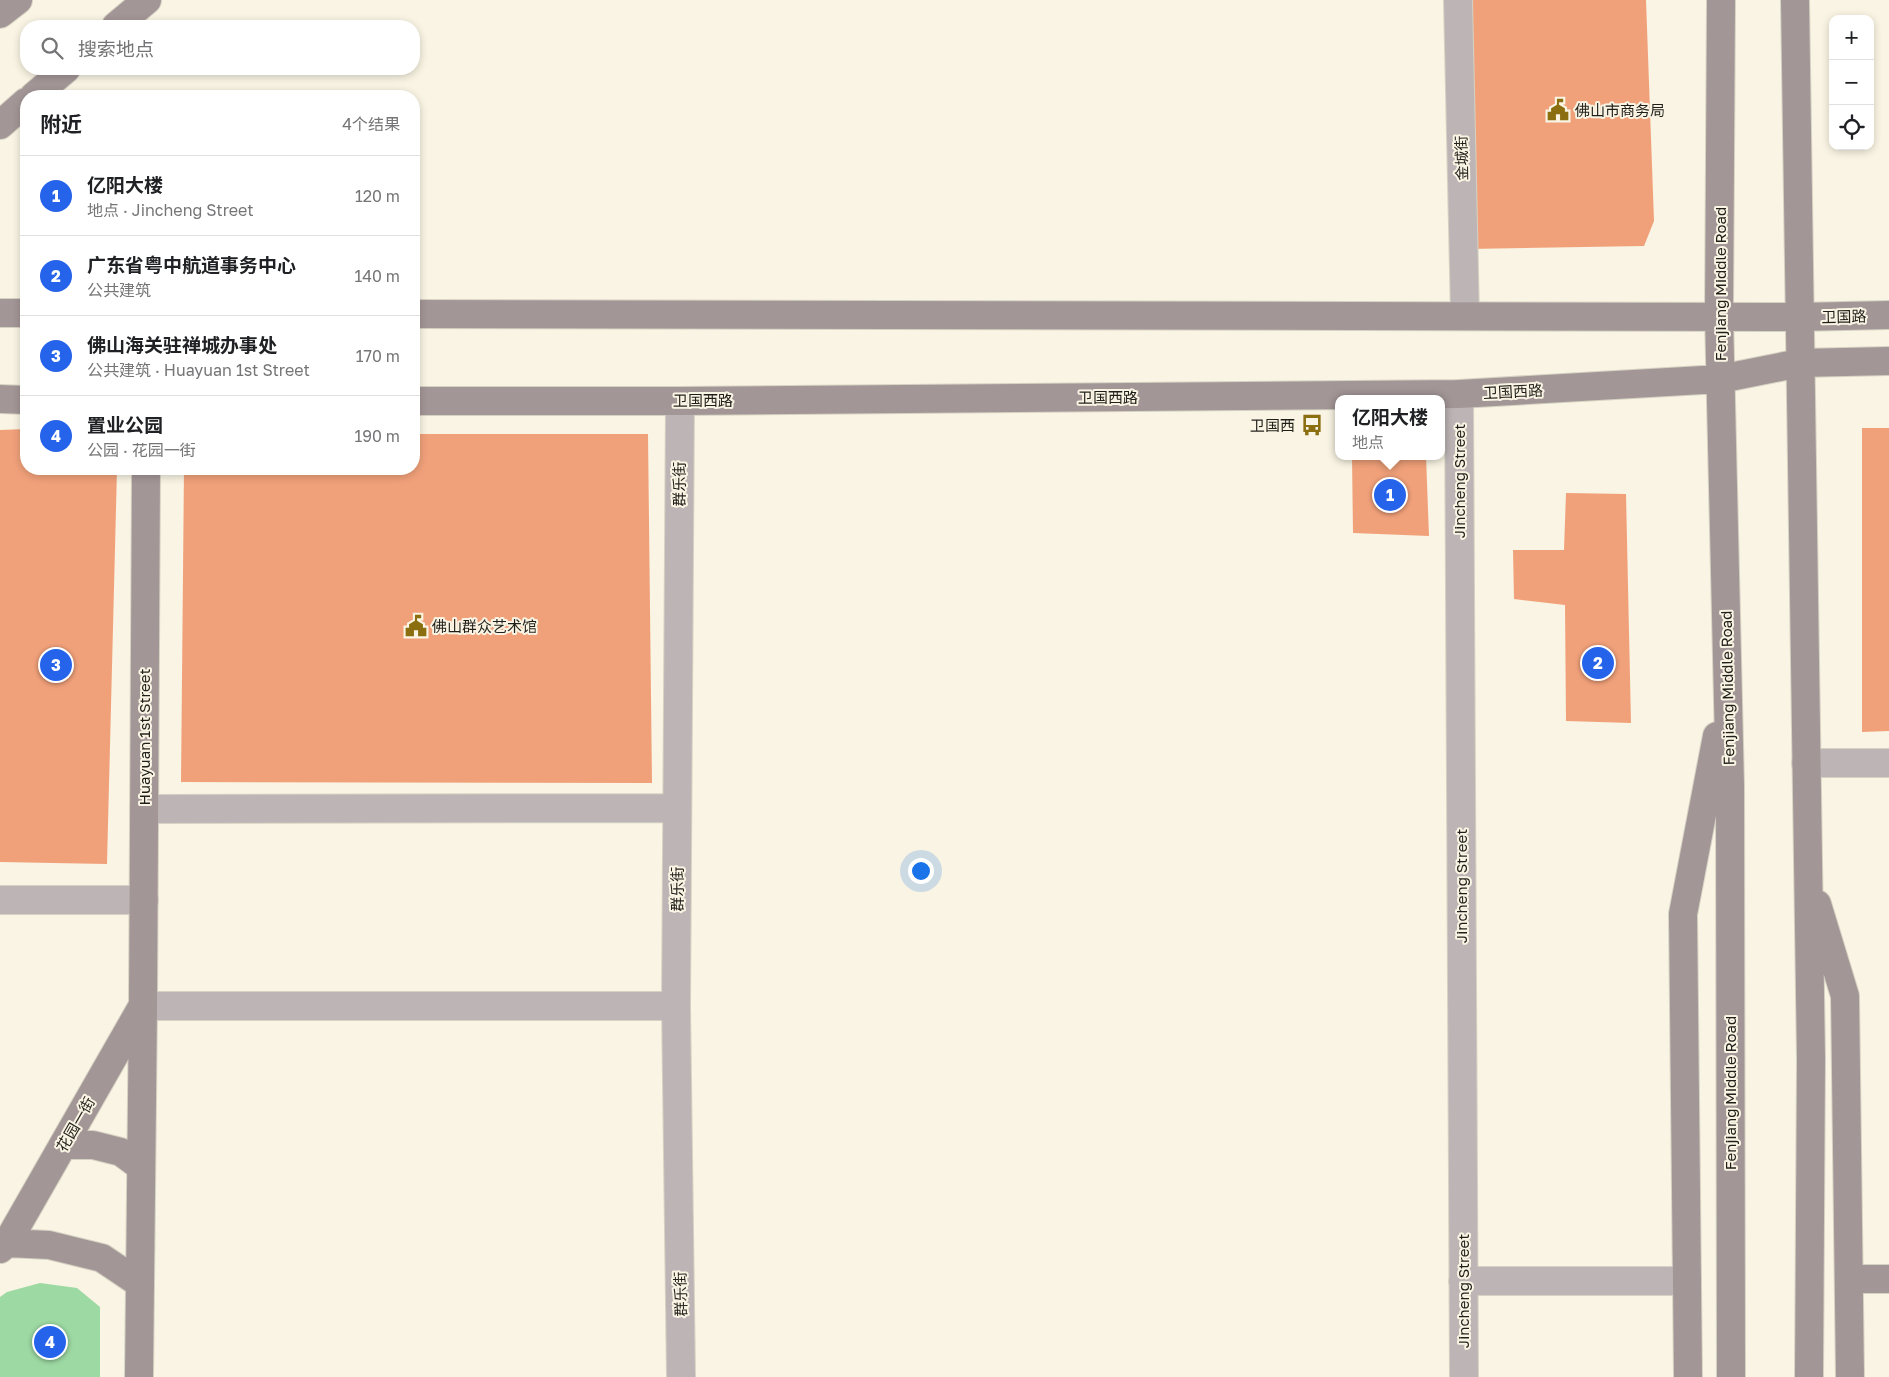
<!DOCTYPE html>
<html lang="zh">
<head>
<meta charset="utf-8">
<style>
  body { margin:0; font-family:"Golos Text","Noto Sans SC",sans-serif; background:#f2f2f2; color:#202124 }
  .controls { position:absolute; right:15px; top:15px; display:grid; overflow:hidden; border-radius:10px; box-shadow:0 2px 8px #0003 }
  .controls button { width:45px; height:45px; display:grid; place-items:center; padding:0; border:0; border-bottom:1px solid #e0e0e0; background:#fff; color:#202124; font:25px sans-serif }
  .you { position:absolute; left:920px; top:870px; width:18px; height:18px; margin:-12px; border:4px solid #fff; border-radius:50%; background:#1a73e8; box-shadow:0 0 0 8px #1a73e833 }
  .badge { display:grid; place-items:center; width:32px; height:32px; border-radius:50%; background:#2563eb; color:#fff; font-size:16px; font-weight:700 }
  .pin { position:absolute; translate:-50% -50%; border:2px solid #fff; box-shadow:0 1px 5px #0006 }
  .popup { position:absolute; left:1335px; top:395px; width:110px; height:65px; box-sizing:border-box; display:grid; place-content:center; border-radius:10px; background:#fff; filter:drop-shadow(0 1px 4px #0005); font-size:16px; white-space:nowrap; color:#757577 }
  .popup b { font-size:19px; color:#202124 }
  .popup::after { content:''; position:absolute; left:50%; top:100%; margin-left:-10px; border:10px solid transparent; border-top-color:#fff }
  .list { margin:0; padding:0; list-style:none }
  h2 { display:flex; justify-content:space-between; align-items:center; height:65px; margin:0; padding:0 20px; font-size:21px }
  h2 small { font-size:16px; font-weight:400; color:#757577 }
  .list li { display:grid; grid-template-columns:32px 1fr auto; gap:15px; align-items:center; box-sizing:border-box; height:80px; padding:0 20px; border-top:1px solid #e0e0e0 }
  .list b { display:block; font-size:19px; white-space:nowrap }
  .list p { margin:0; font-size:16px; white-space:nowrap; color:#757577 }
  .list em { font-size:16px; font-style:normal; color:#757577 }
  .icon { flex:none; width:28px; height:28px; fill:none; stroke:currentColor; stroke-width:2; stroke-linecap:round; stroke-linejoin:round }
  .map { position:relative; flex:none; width:1889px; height:1377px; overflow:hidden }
  .search { position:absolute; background:#fff; box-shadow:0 2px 8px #0003; left:20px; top:20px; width:400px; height:55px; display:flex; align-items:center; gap:12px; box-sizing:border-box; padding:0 18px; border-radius:20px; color:#757577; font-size:19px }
  .panel { position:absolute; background:#fff; box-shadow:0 2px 8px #0003; left:20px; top:90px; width:400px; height:385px; border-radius:20px }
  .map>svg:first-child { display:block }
</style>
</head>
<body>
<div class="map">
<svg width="1889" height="1377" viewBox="0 0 1889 1377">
  <rect width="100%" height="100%" fill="#f9f4e3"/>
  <path fill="#9dd9a3" d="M 40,1283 L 77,1288 L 100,1307 L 100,1377 L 0,1377 L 0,1297 L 7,1292 Z"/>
  <path fill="#f1a17a" d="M 1466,0 L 1646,0 L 1654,221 L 1644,246 L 1468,249 Z
    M 1862,428 L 1889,428 L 1889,731 L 1862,732 Z
    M 26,429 L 26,469 L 117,469 L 107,864 L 0,862 L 0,430 Z
    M 414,434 L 648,434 L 652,783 L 181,782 L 184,469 L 414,469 Z
    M 1426,456 L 1429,536 L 1353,533 L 1352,457 Z
    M 1566,493 L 1626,494 L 1631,723 L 1566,721 L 1565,605 L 1514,599 L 1513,550 L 1564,550 Z"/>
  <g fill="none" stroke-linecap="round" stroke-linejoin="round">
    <g stroke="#d6d2c3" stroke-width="30">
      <path id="street" d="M 1458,0 L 1465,316
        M 1459,394 L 1464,1377
        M 680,401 L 676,1006 L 681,1377
        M 1806,763 L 1889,763
        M 144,809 L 677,808
        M 0,900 L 144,900
        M 143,1006 L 676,1006
        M 1463,1281 L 1687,1281"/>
    </g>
    <g stroke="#d6d2c3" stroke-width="30">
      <path id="secondary" d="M 1721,0 L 1719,316 L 1730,786 L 1731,1377
        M 1795,0 L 1811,1059 L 1809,1377
        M 0,14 L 18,0
        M 116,26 L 147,0
        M 34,96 L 66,69
        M 0,125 L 26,102
        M 0,313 L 26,313
        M 414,314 L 1799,317 L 1889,315
        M 0,399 L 26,400
        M 414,401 L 680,401 L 1459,394 L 1720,379 L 1800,363 L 1889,361
        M 1817,904 L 1845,996 L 1850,1377
        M 63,1145 L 93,1145 L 121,1152 L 140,1166
        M 7,1243 L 49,1245 L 102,1258 L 139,1283
        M 0,1249 L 7,1243 L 142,1007
        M 1849,1279 L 1889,1279
        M 139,1377 L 143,1006 L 146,469
        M 1688,1377 L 1683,914 L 1717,736"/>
    </g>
    <use href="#street" stroke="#bdb5b5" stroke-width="28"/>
    <use href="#secondary" stroke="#a39697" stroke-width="28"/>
  </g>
  <defs>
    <g id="civic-bare" transform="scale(1.725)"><path d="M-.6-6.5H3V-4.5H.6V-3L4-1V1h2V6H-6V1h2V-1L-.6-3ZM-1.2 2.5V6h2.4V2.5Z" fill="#8a6e0f" stroke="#f9f4e3" stroke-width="2.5" paint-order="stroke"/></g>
    <g id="bus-bare" transform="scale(1.725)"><path d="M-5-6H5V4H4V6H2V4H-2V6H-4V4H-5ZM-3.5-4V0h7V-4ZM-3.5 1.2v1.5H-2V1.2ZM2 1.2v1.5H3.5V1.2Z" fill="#8a6e0f" stroke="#f9f4e3" stroke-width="2.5" paint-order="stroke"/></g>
  </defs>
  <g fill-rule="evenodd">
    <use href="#civic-bare" x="1558" y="110"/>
    <use href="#bus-bare" x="1312" y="425"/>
    <use href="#civic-bare" x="416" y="626"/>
  </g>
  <g text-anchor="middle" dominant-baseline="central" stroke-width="4" stroke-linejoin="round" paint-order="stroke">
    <g font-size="15" fill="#201e19" stroke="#f9f4e3" text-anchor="start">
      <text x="1575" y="110">佛山市商务局</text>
      <text x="1295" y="425" text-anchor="end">卫国西</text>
      <text x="432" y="626">佛山群众艺术馆</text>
    </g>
    <g font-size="15" fill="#201e19" stroke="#f9f4e3">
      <text transform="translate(1461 158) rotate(-91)">金城街</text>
      <text transform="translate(1720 284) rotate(-90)">Fenjiang Middle Road</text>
      <text transform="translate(1844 316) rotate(-1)">卫国路</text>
      <text transform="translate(1513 391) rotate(-3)">卫国西路</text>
      <text x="1108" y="397">卫国西路</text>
      <text x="703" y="400">卫国西路</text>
      <text transform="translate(1459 481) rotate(-90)">Jincheng Street</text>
      <text transform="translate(679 484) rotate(-90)">群乐街</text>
      <text transform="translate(1727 688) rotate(-91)">Fenjiang Middle Road</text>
      <text transform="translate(144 737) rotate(-90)">Huayuan 1st Street</text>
      <text transform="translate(1461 886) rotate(-90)">Jincheng Street</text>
      <text transform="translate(677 889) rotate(-90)">群乐街</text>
      <text transform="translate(1730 1093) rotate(-90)">Fenjiang Middle Road</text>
      <text transform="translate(75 1124) rotate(-60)">花园一街</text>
      <text transform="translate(1463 1291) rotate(-90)">Jincheng Street</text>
      <text transform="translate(680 1294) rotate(-91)">群乐街</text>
    </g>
  </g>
</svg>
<div class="controls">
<button>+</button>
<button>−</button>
<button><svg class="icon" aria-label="locate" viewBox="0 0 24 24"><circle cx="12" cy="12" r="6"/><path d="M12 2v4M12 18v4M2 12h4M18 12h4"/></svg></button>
</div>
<div class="you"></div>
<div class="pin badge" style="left:1390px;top:495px">1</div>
<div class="popup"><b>亿阳大楼</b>地点</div>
<div class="pin badge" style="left:1598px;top:663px">2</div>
<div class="pin badge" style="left:56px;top:665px">3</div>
<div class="pin badge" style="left:50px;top:1342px">4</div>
<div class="search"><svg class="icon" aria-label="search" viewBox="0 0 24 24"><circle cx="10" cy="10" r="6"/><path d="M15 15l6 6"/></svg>搜索地点</div>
<section class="panel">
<h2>附近<small>4个结果</small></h2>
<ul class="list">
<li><span class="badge">1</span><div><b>亿阳大楼</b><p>地点 · Jincheng Street</p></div><em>120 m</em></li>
<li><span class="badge">2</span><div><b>广东省粤中航道事务中心</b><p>公共建筑</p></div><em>140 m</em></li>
<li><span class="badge">3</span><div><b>佛山海关驻禅城办事处</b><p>公共建筑 · Huayuan 1st Street</p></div><em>170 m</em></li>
<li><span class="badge">4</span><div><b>置业公园</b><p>公园 · 花园一街</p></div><em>190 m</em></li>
</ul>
</section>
</div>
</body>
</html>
